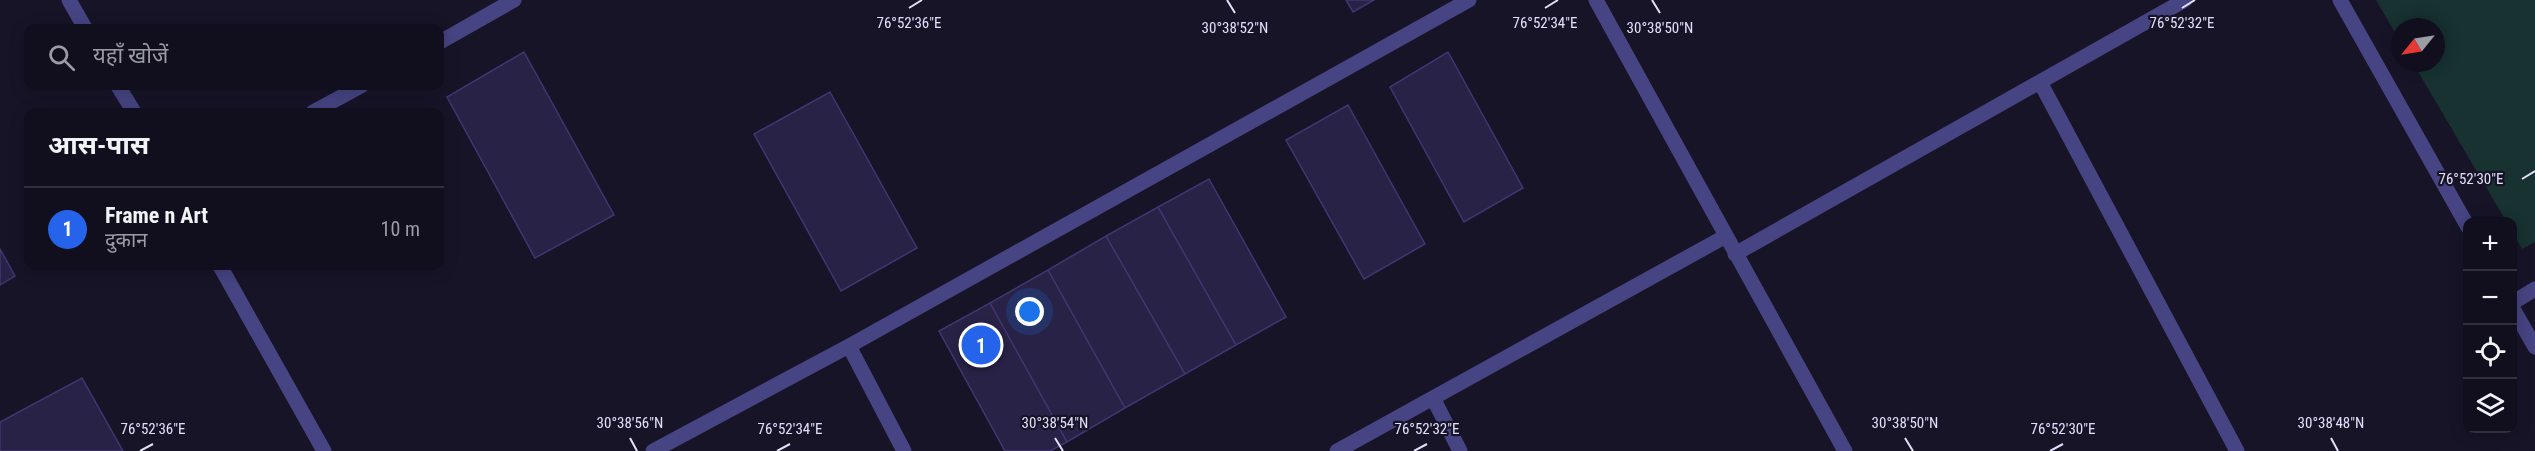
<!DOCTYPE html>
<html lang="hi">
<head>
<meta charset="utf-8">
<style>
  body { margin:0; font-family:"Roboto Condensed","Noto Sans Devanagari",sans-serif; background:#1e1d2b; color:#f1f3f6 }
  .controls { position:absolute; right:18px; bottom:18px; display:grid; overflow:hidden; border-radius:12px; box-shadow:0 3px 15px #0003 }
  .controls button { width:54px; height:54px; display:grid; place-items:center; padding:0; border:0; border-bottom:2px solid #302f3c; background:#110f1e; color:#f1f3f6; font:30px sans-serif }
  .compass { position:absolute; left:2391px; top:18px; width:54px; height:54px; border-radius:50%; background:#110f1e; box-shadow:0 3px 15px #0003; rotate:240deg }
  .you { position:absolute; left:1030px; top:312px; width:21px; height:21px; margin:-15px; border:4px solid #fff; border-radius:50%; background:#1a73e8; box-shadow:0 0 0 9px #1a73e833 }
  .badge { display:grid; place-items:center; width:39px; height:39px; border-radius:50%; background:#2563eb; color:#fff; font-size:20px; font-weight:700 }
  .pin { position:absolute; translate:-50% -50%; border:3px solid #fff; box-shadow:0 2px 6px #0006 }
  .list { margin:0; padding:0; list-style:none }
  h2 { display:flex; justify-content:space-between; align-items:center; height:78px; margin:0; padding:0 24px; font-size:26px }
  h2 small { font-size:20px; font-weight:400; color:#9c9ca4 }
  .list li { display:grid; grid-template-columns:39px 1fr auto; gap:18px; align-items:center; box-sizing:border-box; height:84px; padding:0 24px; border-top:2px solid #302f3c }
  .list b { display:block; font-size:22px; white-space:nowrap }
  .list p { margin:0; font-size:20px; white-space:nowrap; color:#9c9ca4 }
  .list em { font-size:20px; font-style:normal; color:#9c9ca4 }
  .icon { flex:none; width:33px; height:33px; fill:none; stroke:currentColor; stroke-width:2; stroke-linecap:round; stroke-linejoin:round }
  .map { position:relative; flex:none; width:2535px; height:451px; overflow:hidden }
  .search { position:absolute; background:#110f1e; box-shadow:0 3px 15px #0003; left:24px; top:24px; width:420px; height:66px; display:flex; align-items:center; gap:15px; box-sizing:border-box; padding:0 21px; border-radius:12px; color:#9c9ca4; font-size:22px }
  .panel { position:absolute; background:#110f1e; box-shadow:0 3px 15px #0003; left:24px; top:108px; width:420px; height:162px; border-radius:12px }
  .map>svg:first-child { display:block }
</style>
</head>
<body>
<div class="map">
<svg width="2535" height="451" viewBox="0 0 2535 451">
  <rect width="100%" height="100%" fill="#171428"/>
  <path fill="#173231" d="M 2376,0 L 2535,0 L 2535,242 L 2522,249 L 2513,233 L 2512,222 L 2506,221 L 2413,63 L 2436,63 L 2436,27 L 2400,27 L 2400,41 Z"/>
  <path fill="#292247" stroke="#413671" stroke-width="1.5" d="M 1346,0 L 1374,0 L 1353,12 Z
    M 524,52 L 614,215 L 535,258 L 447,97 Z
    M 1448,52 L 1523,188 L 1464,222 L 1390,87 Z
    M 830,92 L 917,248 L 841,291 L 754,134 Z
    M 1348,105 L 1425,244 L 1364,279 L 1286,140 Z
    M 1209,179 L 1286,317 L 1236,345 L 1158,207 Z
    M 1158,207 L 1236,345 L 1185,374 L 1106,236 Z
    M 1106,236 L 1185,374 L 1125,408 L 1048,270 Z
    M 0,249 L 15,276 L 0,285 Z
    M 1048,270 L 1125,408 L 1067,442 L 990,303 Z
    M 990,303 L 1067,442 L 1050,451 L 1005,451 L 939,331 Z
    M 82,378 L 123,451 L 0,451 L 0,422 Z"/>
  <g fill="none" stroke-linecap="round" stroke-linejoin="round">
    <path stroke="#464482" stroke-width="15" d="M 69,0 L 85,28
      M 1596,0 L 1845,451
      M 2340,0 L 2468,227
      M 440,42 L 514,0
      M 2040,82 L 2237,451
      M 118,86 L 134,112
      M 313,112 L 361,86
      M 1735,254 L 2185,0
      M 220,266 L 324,451
      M 2512,303 L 2535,289
      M 2512,307 L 2535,347
      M 849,346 L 904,451
      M 1433,398 L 1460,451
      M 653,451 L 849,346 L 1469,0
      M 1337,451 L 1726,236"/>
  </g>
  <path fill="none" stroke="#e2dffb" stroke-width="2" d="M 1227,0 L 1235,13M 1652,0 L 1660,13M 909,8 L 922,0M 1545,8 L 1558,0M 2182,8 L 2195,0M 2522,179 L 2535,171M 630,438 L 637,451M 1055,438 L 1063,451M 1905,438 L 1913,451M 2331,438 L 2338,451M 140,451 L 153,444M 777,451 L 790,444M 1414,451 L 1427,444M 2050,451 L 2063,444"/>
  <g font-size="15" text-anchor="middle" fill="#e2dffb" stroke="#171428" stroke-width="4.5" stroke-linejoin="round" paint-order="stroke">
    <text x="909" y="28">76°52'36"E</text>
    <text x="1545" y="28">76°52'34"E</text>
    <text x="2182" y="28">76°52'32"E</text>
    <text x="1235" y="33">30°38'52"N</text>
    <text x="1660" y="33">30°38'50"N</text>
    <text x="2471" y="184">76°52'30"E</text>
    <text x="630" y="428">30°38'56"N</text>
    <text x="1055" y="428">30°38'54"N</text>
    <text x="1905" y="428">30°38'50"N</text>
    <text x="2331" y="428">30°38'48"N</text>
    <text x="153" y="434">76°52'36"E</text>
    <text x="790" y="434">76°52'34"E</text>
    <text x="1427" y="434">76°52'32"E</text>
    <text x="2063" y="434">76°52'30"E</text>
  </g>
</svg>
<div class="controls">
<button>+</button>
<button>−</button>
<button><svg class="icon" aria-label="locate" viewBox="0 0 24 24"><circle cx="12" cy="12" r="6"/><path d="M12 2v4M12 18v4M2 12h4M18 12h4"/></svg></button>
<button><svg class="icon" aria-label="layers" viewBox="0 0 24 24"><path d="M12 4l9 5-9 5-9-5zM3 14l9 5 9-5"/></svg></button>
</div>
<svg class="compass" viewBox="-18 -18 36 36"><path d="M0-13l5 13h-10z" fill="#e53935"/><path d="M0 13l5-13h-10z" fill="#9c9ca4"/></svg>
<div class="you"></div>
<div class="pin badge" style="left:981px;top:345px">1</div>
<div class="search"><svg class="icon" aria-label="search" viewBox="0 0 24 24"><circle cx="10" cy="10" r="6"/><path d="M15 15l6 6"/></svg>यहाँ खोजें</div>
<section class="panel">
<h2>आस-पास<small></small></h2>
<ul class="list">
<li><span class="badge">1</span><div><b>Frame n Art</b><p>दुकान</p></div><em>10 m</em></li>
</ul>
</section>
</div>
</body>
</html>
